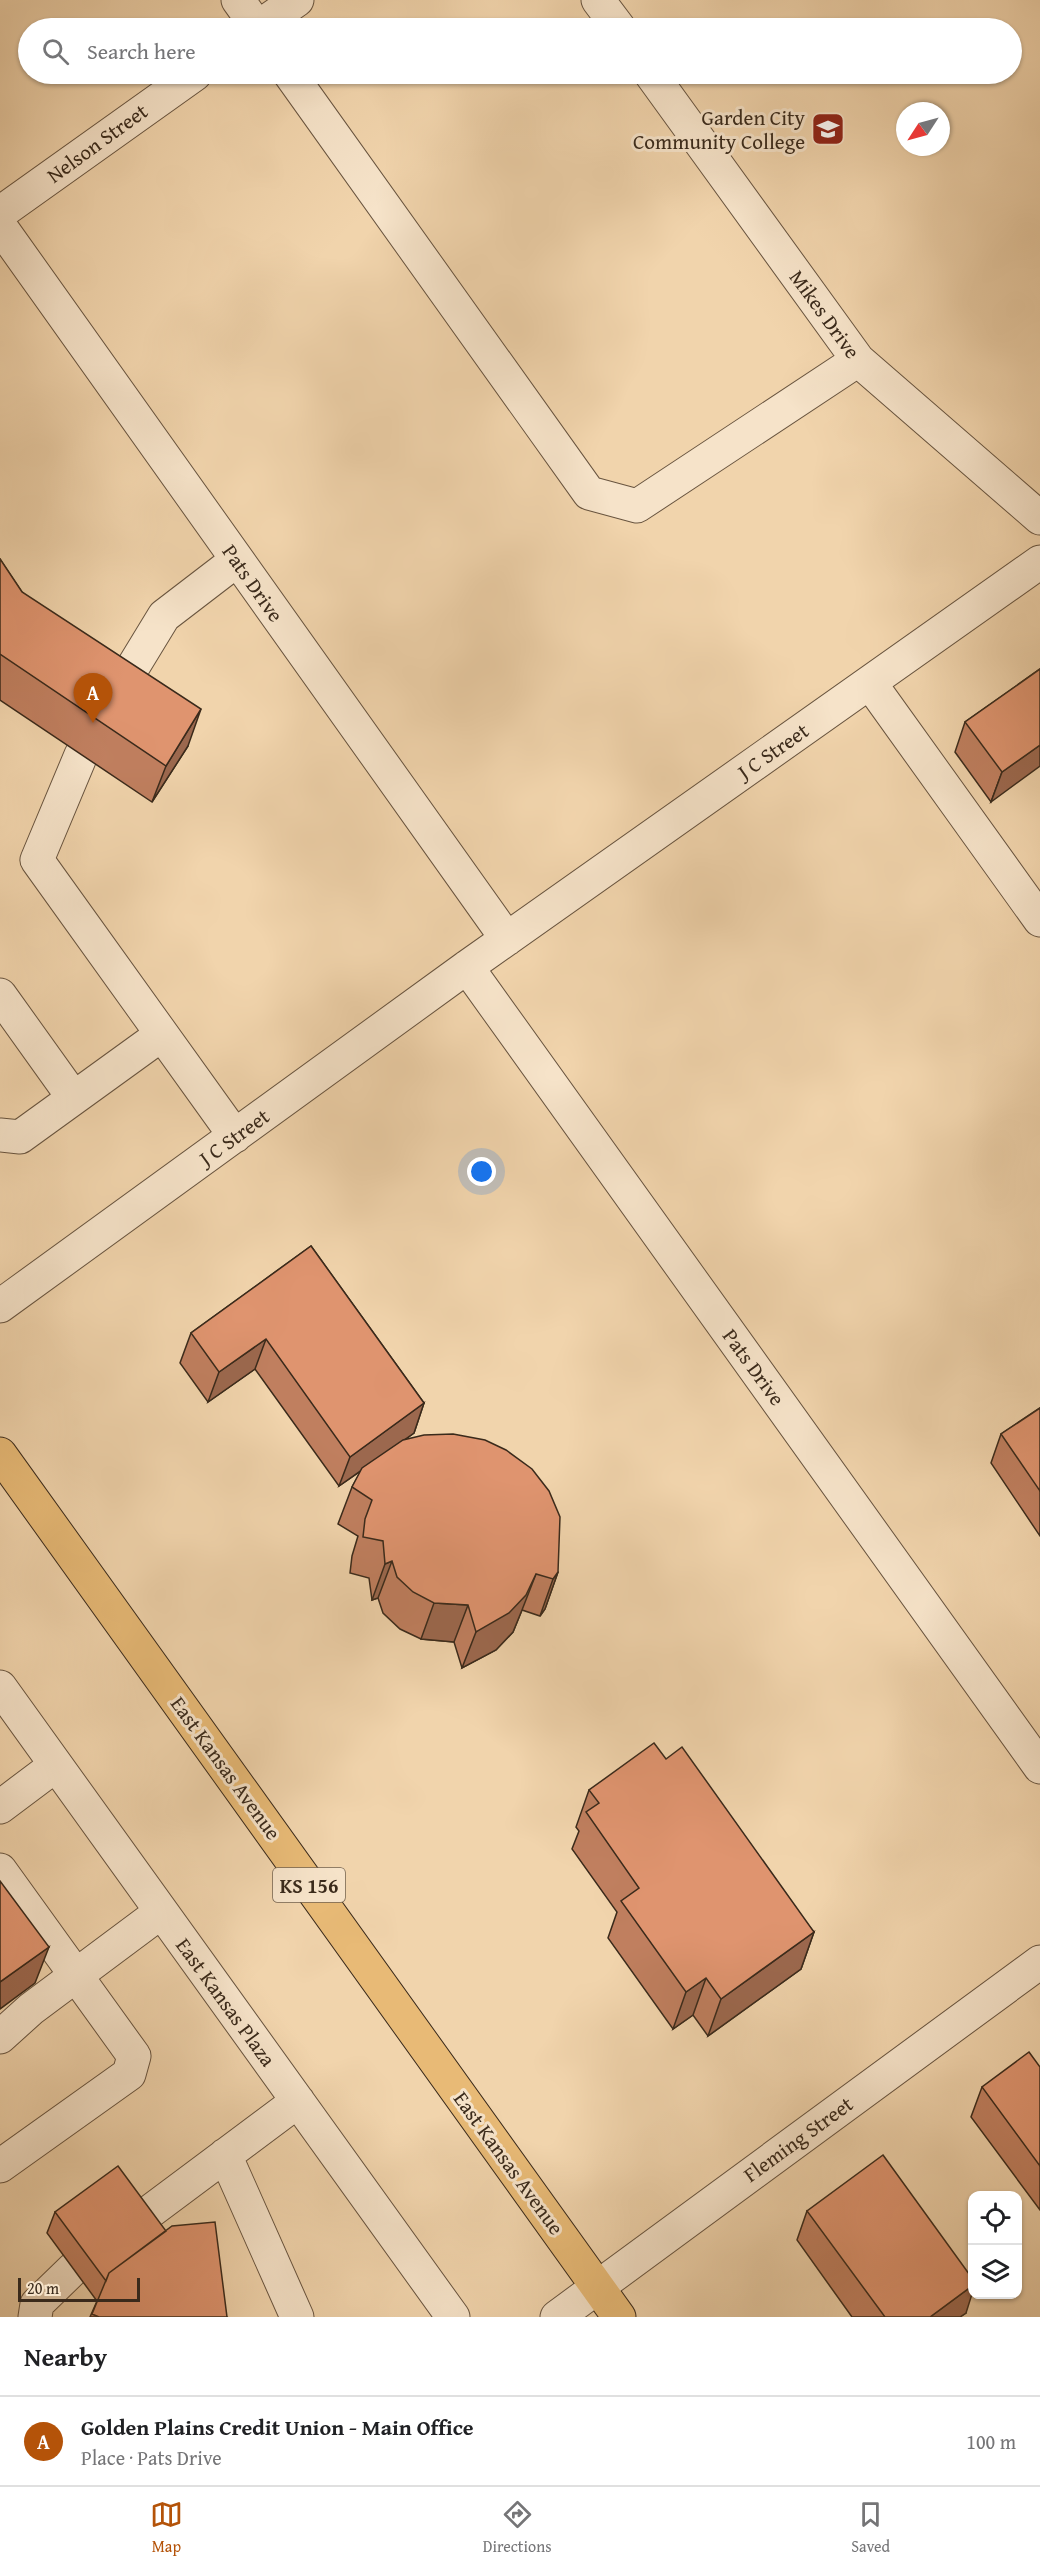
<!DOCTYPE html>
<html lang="en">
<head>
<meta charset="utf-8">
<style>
  body { margin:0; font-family:"Gentium Book Plus",serif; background:#f6f6f6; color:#202124 }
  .controls { position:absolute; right:18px; bottom:18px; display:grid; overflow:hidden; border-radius:12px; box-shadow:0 2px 4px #0004 }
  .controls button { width:54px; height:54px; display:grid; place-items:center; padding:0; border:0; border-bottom:2px solid #e0e0e0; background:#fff; color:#202124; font:30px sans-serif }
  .compass { position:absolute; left:896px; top:102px; width:54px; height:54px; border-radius:50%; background:#fff; box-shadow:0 2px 4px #0004; rotate:234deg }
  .scale { position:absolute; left:18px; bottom:15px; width:122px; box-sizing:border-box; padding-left:6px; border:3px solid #3a2a1b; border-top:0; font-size:16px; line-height:21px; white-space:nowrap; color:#3a2a1b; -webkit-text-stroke:4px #f6e3c9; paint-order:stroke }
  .you { position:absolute; left:482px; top:1172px; width:21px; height:21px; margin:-15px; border:4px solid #fff; border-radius:50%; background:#1a73e8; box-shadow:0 0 0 9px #1a73e833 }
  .badge { display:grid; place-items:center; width:39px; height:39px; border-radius:50%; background:#b45309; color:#fff; font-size:20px; font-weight:700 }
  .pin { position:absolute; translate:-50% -50px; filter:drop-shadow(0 2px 3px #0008) }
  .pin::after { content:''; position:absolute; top:32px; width:21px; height:18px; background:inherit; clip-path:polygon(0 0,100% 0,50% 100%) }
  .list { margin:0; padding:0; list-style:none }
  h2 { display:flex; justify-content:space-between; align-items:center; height:78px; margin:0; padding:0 24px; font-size:26px }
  h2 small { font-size:20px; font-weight:400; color:#757577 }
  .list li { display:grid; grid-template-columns:39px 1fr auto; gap:18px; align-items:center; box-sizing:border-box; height:90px; padding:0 24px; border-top:2px solid #e0e0e0 }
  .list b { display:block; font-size:22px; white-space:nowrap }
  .list p { margin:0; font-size:20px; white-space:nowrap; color:#757577 }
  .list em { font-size:20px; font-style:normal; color:#757577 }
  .icon { flex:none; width:33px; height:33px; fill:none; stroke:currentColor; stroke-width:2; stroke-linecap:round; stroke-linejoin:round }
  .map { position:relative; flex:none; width:1040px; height:2317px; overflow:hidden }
  .search { position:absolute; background:#fff; box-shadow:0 2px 4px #0004; left:18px; right:18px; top:18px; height:66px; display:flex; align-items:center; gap:15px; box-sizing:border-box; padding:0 21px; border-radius:33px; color:#757577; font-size:22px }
  .sheet { height:168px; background:#fff }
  nav { display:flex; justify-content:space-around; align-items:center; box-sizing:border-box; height:84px; border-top:2px solid #e0e0e0; background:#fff; font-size:16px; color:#757577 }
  nav a { display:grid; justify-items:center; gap:3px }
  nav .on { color:#b45309 }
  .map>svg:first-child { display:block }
</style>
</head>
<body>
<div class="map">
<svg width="1040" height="2317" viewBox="0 0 1040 2317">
  <rect width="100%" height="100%" fill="#f1d4ac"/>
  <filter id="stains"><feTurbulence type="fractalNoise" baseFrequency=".00333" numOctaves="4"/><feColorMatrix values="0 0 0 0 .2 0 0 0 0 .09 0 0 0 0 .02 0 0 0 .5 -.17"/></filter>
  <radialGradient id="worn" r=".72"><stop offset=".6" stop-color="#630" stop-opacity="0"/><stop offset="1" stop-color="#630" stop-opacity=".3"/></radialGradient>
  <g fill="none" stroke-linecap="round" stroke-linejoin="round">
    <g stroke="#68543f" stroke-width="35">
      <path id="minor" d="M 238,0 L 258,28
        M 598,0 L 619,28
        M 257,28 L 297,0
        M 290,74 L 589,493 L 637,506 L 858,360
        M 651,74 L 858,360 L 1040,518
        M 0,213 L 195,74
        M 0,226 L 507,939
        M 870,683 L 1040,920
        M 114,698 L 164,616 L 237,560
        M 81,755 L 37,860 L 235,1136
        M 467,967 L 1040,1767
        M 0,995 L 73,1097
        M 0,1135 L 20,1137 L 161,1035
        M 0,1306 L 467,967 L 1040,562
        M 0,1687 L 453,2317
        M 0,1807 L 56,1765
        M 0,1870 L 134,2056 L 129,2074 L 0,2166
        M 0,2037 L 31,2009 L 161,1912
        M 225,2155 L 297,2317
        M 136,2222 L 298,2101
        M 35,2317 L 37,2304 L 73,2269
        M 557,2317 L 1040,1962"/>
    </g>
    <g stroke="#3a2a1b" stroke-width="35">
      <path id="major" d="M 0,1454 L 619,2317"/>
    </g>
    <use href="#minor" stroke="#f6e3c9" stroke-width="33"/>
    <use href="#major" stroke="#e8ba76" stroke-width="33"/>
  </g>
  <path fill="#c07f5f" stroke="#3a2a1b" stroke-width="1.5" d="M 0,559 L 22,592 L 188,746 L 152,802 L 0,700 Z
    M 1040,669 L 991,802 L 955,752 L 965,722 Z
    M 311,1246 L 424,1403 L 414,1433 L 403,1441 L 558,1572 L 545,1609 L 540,1616 L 522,1610 L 513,1632 L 496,1650 L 462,1668 L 454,1642 L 421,1639 L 400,1629 L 383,1613 L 378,1598 L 372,1600 L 369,1578 L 350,1573 L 352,1556 L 358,1536 L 338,1524 L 352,1487 L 361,1471 L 339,1486 L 255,1369 L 208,1402 L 180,1363 L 191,1333 Z
    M 1040,1408 L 1040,1536 L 991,1463 L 1001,1434 Z
    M 666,1759 L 814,1932 L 801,1969 L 708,2036 L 693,2015 L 673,2029 L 608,1938 L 617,1912 L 572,1849 L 579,1831 L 576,1827 L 589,1790 Z
    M 1040,2067 L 1040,2210 L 971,2117 L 982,2087 Z
    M 807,2211 L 966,2313 L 960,2317 L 852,2317 L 797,2240 Z
    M 55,2212 L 227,2317 L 90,2317 L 97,2301 L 47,2233 Z"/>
  <path fill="#9c684e" stroke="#3a2a1b" stroke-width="1.5" d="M 201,709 L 188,746 L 152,802 L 166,766 Z
    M 1040,745 L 1040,766 L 991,802 L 1002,772 Z
    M 266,1339 L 255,1369 L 208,1402 L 219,1372 Z
    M 424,1403 L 414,1433 L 339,1486 L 350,1457 Z
    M 392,1561 L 378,1598 L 372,1600 L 385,1564 Z
    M 558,1572 L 545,1609 L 540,1616 L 553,1579 Z
    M 536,1574 L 522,1610 L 513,1632 L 496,1650 L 462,1668 L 476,1632 Z
    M 434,1603 L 468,1605 L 454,1642 L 421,1639 Z
    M 814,1932 L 801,1969 L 708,2036 L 721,1999 Z
    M 49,1947 L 35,1983 L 0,2009 L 0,1982 Z
    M 706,1978 L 693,2015 L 673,2029 L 686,1992 Z
    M 972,2286 L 972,2294 L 966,2313 L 960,2317 L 930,2317 Z"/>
  <path fill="#df946f" stroke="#3a2a1b" stroke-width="1.5" d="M 0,559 L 22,592 L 201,709 L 166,766 L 0,654 Z
    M 1040,669 L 1040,745 L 1002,772 L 965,722 Z
    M 311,1246 L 424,1403 L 350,1457 L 266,1339 L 219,1372 L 191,1333 Z
    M 1040,1408 L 1040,1491 L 1001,1434 Z
    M 453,1434 L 485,1440 L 506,1450 L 532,1469 L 549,1491 L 560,1517 L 558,1572 L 553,1579 L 536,1574 L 526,1595 L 509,1613 L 476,1632 L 468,1605 L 434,1603 L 413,1592 L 397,1577 L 392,1561 L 385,1564 L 383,1541 L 363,1537 L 365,1519 L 372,1500 L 352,1487 L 362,1468 L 403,1440 L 424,1435 Z
    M 654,1743 L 666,1759 L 682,1747 L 814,1932 L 721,1999 L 706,1978 L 686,1992 L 621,1901 L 639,1888 L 586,1812 L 599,1803 L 589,1790 Z
    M 0,1881 L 49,1947 L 0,1982 Z
    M 1029,2052 L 1040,2067 L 1040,2166 L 982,2087 Z
    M 883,2155 L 972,2278 L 972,2286 L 930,2317 L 885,2317 L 807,2211 Z
    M 118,2166 L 166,2231 L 109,2273 L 106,2281 L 55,2212 Z
    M 215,2222 L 227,2317 L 99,2317 L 92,2314 L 109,2273 L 172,2226 Z"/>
  <defs>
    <g id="university-square" transform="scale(1.725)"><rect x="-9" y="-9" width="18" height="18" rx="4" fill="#8f2418" stroke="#f6e3c9"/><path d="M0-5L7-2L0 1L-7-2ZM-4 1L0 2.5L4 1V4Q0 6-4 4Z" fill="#fff"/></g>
  </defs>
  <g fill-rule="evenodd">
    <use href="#university-square" x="828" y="129"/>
  </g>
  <g text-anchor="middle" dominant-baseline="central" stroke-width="6" stroke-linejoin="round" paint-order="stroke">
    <rect fill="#f6e3c9" stroke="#72624f" stroke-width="1.5" x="273" y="1868" width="72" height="34" rx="4.5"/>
    <g font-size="20" font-weight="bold" fill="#3a2a1b">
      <text x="309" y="1885">KS 156</text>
    </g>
    <g font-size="21" fill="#3a2a1b" stroke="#f6e3c9" text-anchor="end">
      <text x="805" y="117">Garden City<tspan x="805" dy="24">Community College</tspan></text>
    </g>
    <g font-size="21" fill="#3a2a1b" stroke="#f6e3c9">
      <text transform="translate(97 143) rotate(-36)">Nelson Street</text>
      <text transform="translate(825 314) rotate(54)">Mikes Drive</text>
      <text transform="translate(253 583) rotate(55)">Pats Drive</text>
      <text transform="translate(773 751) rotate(-35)">J C Street</text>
      <text transform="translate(234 1137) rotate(-36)">J C Street</text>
      <text transform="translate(754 1367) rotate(54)">Pats Drive</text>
      <text transform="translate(226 1768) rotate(54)">East Kansas Avenue</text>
      <text transform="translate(226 2002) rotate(54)">East Kansas Plaza</text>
      <text transform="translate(798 2139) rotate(-36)">Fleming Street</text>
      <text transform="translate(509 2163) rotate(54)">East Kansas Avenue</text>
    </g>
  </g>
  <rect width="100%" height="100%" filter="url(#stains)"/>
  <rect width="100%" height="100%" fill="url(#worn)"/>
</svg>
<div class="controls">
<button><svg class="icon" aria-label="locate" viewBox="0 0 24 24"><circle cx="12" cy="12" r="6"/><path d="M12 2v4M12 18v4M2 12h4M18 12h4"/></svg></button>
<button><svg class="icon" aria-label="layers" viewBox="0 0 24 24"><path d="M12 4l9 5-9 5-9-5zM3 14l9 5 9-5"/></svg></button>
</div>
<svg class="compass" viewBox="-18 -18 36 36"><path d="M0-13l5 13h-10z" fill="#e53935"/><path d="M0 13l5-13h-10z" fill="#757577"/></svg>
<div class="scale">20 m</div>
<div class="you"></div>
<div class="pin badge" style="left:93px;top:723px">A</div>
<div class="search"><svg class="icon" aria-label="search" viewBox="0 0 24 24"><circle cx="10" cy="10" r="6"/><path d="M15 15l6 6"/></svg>Search here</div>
</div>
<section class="sheet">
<h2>Nearby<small></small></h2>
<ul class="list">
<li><span class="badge">A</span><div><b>Golden Plains Credit Union - Main Office</b><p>Place · Pats Drive</p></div><em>100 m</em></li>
</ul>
</section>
<nav>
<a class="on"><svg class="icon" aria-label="map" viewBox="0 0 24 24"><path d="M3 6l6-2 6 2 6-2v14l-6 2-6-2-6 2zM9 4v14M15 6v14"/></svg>Map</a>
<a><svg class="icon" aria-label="directions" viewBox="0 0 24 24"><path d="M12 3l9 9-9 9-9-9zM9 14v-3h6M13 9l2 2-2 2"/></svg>Directions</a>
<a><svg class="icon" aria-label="saved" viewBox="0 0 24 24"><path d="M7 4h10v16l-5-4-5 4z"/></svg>Saved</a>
</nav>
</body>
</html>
